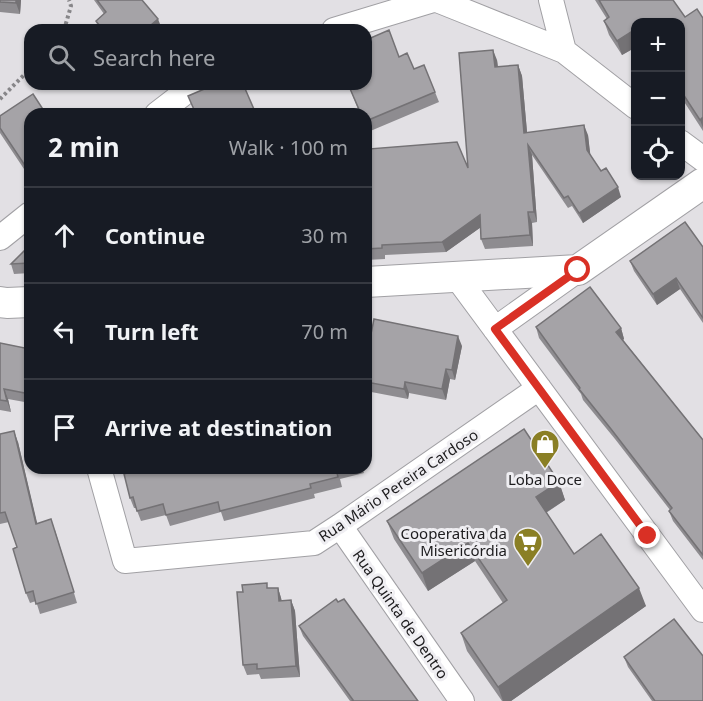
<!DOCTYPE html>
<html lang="en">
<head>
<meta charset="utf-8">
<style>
  body { margin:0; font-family:"Noto Sans",sans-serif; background:#20242c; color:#f1f3f6 }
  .controls { position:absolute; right:18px; top:18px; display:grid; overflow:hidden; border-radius:12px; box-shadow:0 2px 4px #0004 }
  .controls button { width:54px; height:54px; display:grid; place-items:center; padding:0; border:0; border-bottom:2px solid #363941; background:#171b24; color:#f1f3f6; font:30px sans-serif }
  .stop { position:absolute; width:18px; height:18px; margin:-14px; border:4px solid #d93025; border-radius:50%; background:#fff }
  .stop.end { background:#d93025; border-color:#fff; box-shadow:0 2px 6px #0008 }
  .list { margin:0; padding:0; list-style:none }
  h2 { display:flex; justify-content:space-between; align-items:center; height:78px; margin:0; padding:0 24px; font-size:26px }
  h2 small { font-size:20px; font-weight:400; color:#9ea1a6 }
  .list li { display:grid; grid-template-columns:39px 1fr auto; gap:18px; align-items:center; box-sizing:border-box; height:96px; padding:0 24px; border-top:2px solid #363941 }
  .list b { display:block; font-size:22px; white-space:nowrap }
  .list em { font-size:20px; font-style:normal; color:#9ea1a6 }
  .icon { flex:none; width:33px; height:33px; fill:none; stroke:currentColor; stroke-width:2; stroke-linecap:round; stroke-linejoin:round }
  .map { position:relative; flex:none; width:703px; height:701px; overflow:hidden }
  .search { position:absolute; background:#171b24; box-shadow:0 2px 4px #0004; left:24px; top:24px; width:348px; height:66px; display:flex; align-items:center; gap:15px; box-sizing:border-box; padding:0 21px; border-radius:18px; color:#9ea1a6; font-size:22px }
  .panel { position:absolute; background:#171b24; box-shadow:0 2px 4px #0004; left:24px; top:108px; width:348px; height:366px; border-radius:18px }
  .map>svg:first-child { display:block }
</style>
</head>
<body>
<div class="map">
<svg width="703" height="701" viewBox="0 0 703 701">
  <rect width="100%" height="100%" fill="#e2e0e4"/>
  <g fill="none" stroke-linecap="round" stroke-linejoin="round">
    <g stroke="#a1a0a4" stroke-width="26">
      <path id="minor" d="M 437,0 L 564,51 L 636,107
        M 551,0 L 564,51
        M 334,30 L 433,0
        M 157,114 L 196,84
        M 680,142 L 703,159
        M 0,238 L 30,214
        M 456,276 L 703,610
        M 495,329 L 578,270
        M 99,468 L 125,561 L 314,543 L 340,526 L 539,388
        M 340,526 L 462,701"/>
    </g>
    <g stroke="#a1a0a4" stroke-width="32">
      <path id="tertiary" d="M 366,282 L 578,270 L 703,183
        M 0,302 L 7,303 L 30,302"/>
    </g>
    <path stroke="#878689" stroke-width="4" stroke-dasharray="3 3" stroke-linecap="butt" d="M 64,30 L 71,6 L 69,0
      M 0,99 L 30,69"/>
    <use href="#minor" stroke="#fff" stroke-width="24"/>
    <use href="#tertiary" stroke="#fff" stroke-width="30"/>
  </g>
  <path fill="#8e8c90" d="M 0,0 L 21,0 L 20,14 L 0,12 Z
    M 94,0 L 142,0 L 162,29 L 99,30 L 96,21 L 104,14 Z
    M 595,0 L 673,0 L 685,17 L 703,18 L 703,131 L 681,97 L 681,22 L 636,22 L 636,47 L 622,55 L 609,35 L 604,21 L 607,19 Z
    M 399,57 L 414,69 L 435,92 L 439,102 L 368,132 L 366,127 L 366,114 L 360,114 L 348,84 L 366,84 Z
    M 497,60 L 498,67 L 518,65 L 522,76 L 527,132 L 588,135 L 590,155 L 601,171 L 621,197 L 583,223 L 572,206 L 568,208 L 532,155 L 537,222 L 532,223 L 533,246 L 485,249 L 481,239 L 481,227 L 446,252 L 385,255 L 385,259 L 366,260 L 366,150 L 468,168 Z
    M 30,114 L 30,178 L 0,133 L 0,116 Z
    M 30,245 L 30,273 L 14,274 L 11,264 Z
    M 703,247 L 703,323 L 680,289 L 657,305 L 634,271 L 630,261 Z
    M 536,327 L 621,328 L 624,339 L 623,340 L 703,440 L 703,560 L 673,521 L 669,511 L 670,510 L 615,439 L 583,400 L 581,394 L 539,338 Z
    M 366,339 L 462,346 L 455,380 L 450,379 L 446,400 L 409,393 L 408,399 L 366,391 Z
    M 0,343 L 30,349 L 30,403 L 8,399 L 11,412 L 0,410 Z
    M 0,434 L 18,442 L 37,524 L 55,530 L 77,603 L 40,614 L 36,601 L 30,603 L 26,593 L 17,547 L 9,522 L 0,524 Z
    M 366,446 L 370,461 L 366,462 Z
    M 125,468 L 362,468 L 364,473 L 340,479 L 342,487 L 314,494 L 315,498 L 224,521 L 221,512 L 170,526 L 166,515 L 141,521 L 136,508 L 134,508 L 130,498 Z
    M 559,482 L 565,500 L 546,513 L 574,554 L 646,606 L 511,701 L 502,701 L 467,651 L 461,633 L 503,603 L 475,561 L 428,591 L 394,539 L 387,521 Z
    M 268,588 L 278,588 L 282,601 L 291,600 L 295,611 L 300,677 L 261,679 L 259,674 L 247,675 L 243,665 Z
    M 299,626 L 418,701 L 350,701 L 303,636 Z
    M 624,657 L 703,701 L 652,701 L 628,667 Z"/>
  <path fill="#747275" d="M 16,0 L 21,0 L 20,14 L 16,3 Z
    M 158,19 L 162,29 L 145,30 Z
    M 631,32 L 636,47 L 622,55 L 617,41 Z
    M 493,50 L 497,60 L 499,78 L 495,67 Z
    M 518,65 L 522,76 L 528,143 L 524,133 Z
    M 703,117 L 703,128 L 700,120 Z
    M 584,125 L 588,135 L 591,160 L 587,150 Z
    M 528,145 L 532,155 L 537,222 L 534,212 Z
    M 618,187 L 621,197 L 583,223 L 579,213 Z
    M 528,212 L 532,223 L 533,246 L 530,235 Z
    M 480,215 L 484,225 L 446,252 L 442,242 Z
    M 676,278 L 680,289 L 657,305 L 653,294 Z
    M 621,328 L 624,339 L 620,342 L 616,332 Z
    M 458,336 L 462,346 L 455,380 L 452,370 Z
    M 446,369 L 450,379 L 446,400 L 442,389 Z
    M 405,382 L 409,393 L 408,399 L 404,389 Z
    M 4,389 L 8,399 L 11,412 L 7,401 Z
    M 14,431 L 18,442 L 40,535 L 36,524 Z
    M 559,482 L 565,500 L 542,515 L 536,497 Z
    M 468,543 L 475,561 L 428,591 L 422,573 Z
    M 278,588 L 281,598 L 282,612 L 279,601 Z
    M 639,588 L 646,606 L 511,701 L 503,701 L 498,687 Z
    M 291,600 L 295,611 L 300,677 L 296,666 Z"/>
  <path fill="#a5a3a7" stroke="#747275" stroke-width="1.5" d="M 0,0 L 16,0 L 16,3 L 0,2 Z
    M 97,0 L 142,0 L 158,19 L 145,30 L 103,30 L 96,21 L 106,12 Z
    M 599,0 L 673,0 L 685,17 L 697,9 L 703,18 L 703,117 L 700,120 L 681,91 L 681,22 L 636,22 L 636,39 L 631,32 L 617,41 L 604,21 L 609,17 Z
    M 389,30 L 399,57 L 407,53 L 414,69 L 424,65 L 435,92 L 366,121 L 366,114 L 361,114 L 348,84 L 366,84 L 366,40 Z
    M 493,50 L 495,67 L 518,65 L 524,133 L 584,125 L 587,150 L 601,171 L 606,168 L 618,187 L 579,213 L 568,196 L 564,198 L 528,145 L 534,212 L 528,212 L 530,235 L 481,239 L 480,215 L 442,242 L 382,245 L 382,248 L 366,249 L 366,150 L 369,150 L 368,149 L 457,142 L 468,168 L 459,53 Z
    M 216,84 L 243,84 L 256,114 L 196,114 L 188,96 Z
    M 33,94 L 46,114 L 30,114 L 30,165 L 26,167 L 0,128 L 0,116 Z
    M 685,222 L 703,247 L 703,318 L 676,278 L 653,294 L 630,261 Z
    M 30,245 L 30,263 L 11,264 Z
    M 590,287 L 621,328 L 616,332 L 703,440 L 703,555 L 669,511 L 672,508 L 611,429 L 579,389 L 580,388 L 536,327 Z
    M 374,319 L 458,336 L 452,370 L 446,369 L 442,389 L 405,382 L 404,389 L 366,382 L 366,339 L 370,339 Z
    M 0,343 L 30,349 L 30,394 L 4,389 L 7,401 L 0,400 Z
    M 524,429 L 559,482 L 536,497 L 574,554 L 601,534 L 639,588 L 498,687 L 461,633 L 507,600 L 468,543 L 422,573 L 387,521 Z
    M 14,431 L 36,524 L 51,519 L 74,592 L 36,604 L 33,591 L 26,593 L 13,549 L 17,547 L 5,512 L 0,513 L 0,434 Z
    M 125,468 L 340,468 L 336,469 L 338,477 L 310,484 L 311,488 L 220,511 L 218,502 L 166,515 L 163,504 L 137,511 L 133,497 L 130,498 L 124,474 L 127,473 Z
    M 267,583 L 267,588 L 278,588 L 279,601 L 291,600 L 296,666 L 257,669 L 257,664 L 243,665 L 237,592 L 243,592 L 242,585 Z
    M 336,599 L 338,602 L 344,599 L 418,701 L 352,701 L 353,700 L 299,626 Z
    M 674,619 L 703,656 L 703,701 L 655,701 L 624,657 Z"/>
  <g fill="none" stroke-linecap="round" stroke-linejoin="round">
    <path stroke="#d93025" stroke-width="8" d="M 578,270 L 495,329 L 648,536"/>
  </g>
  <defs>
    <g id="shop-pin" transform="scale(1.5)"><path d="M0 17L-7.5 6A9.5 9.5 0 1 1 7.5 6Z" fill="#8a7f25" stroke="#efeef2"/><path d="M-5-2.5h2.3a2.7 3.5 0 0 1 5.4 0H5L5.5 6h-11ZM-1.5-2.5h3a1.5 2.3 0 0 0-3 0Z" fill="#fff"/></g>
    <g id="supermarket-pin" transform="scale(1.5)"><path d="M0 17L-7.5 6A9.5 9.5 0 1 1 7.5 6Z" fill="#8a7f25" stroke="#efeef2"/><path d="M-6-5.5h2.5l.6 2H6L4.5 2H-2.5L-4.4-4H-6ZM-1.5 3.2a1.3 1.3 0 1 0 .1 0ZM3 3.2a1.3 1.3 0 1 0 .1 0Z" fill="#fff"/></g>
  </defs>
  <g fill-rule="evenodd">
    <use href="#shop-pin" x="545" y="444"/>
    <use href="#supermarket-pin" x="528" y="542"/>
  </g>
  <g text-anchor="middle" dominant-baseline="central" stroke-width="6" stroke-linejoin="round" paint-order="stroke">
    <g font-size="15" fill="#1d1c1e" stroke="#efeef2">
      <text x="545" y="479">Loba Doce</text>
      <text x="507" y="533" text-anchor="end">Cooperativa da<tspan x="507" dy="17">Misericórdia</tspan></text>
    </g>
    <g font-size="15" fill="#1d1c1e" stroke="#efeef2">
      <text transform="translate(398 485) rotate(-34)">Rua Mário Pereira Cardoso</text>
      <text transform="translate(401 614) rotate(55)">Rua Quinta de Dentro</text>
    </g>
  </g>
</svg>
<div class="controls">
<button>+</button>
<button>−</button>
<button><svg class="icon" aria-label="locate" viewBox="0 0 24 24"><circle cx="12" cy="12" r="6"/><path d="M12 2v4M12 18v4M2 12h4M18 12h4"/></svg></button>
</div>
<div class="stop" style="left:578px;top:270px"></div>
<div class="stop end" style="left:648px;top:536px"></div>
<div class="search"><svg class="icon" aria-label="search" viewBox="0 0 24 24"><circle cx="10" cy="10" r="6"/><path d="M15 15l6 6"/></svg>Search here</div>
<section class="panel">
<h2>2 min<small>Walk · 100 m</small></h2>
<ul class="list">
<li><svg class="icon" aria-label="ahead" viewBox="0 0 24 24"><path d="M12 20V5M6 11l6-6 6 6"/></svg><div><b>Continue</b></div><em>30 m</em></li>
<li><svg class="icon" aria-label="left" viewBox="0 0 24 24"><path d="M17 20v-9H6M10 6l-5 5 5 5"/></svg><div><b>Turn left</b></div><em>70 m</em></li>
<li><svg class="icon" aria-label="arrive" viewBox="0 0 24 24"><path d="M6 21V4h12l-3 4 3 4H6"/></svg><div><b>Arrive at destination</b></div></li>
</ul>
</section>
</div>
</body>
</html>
